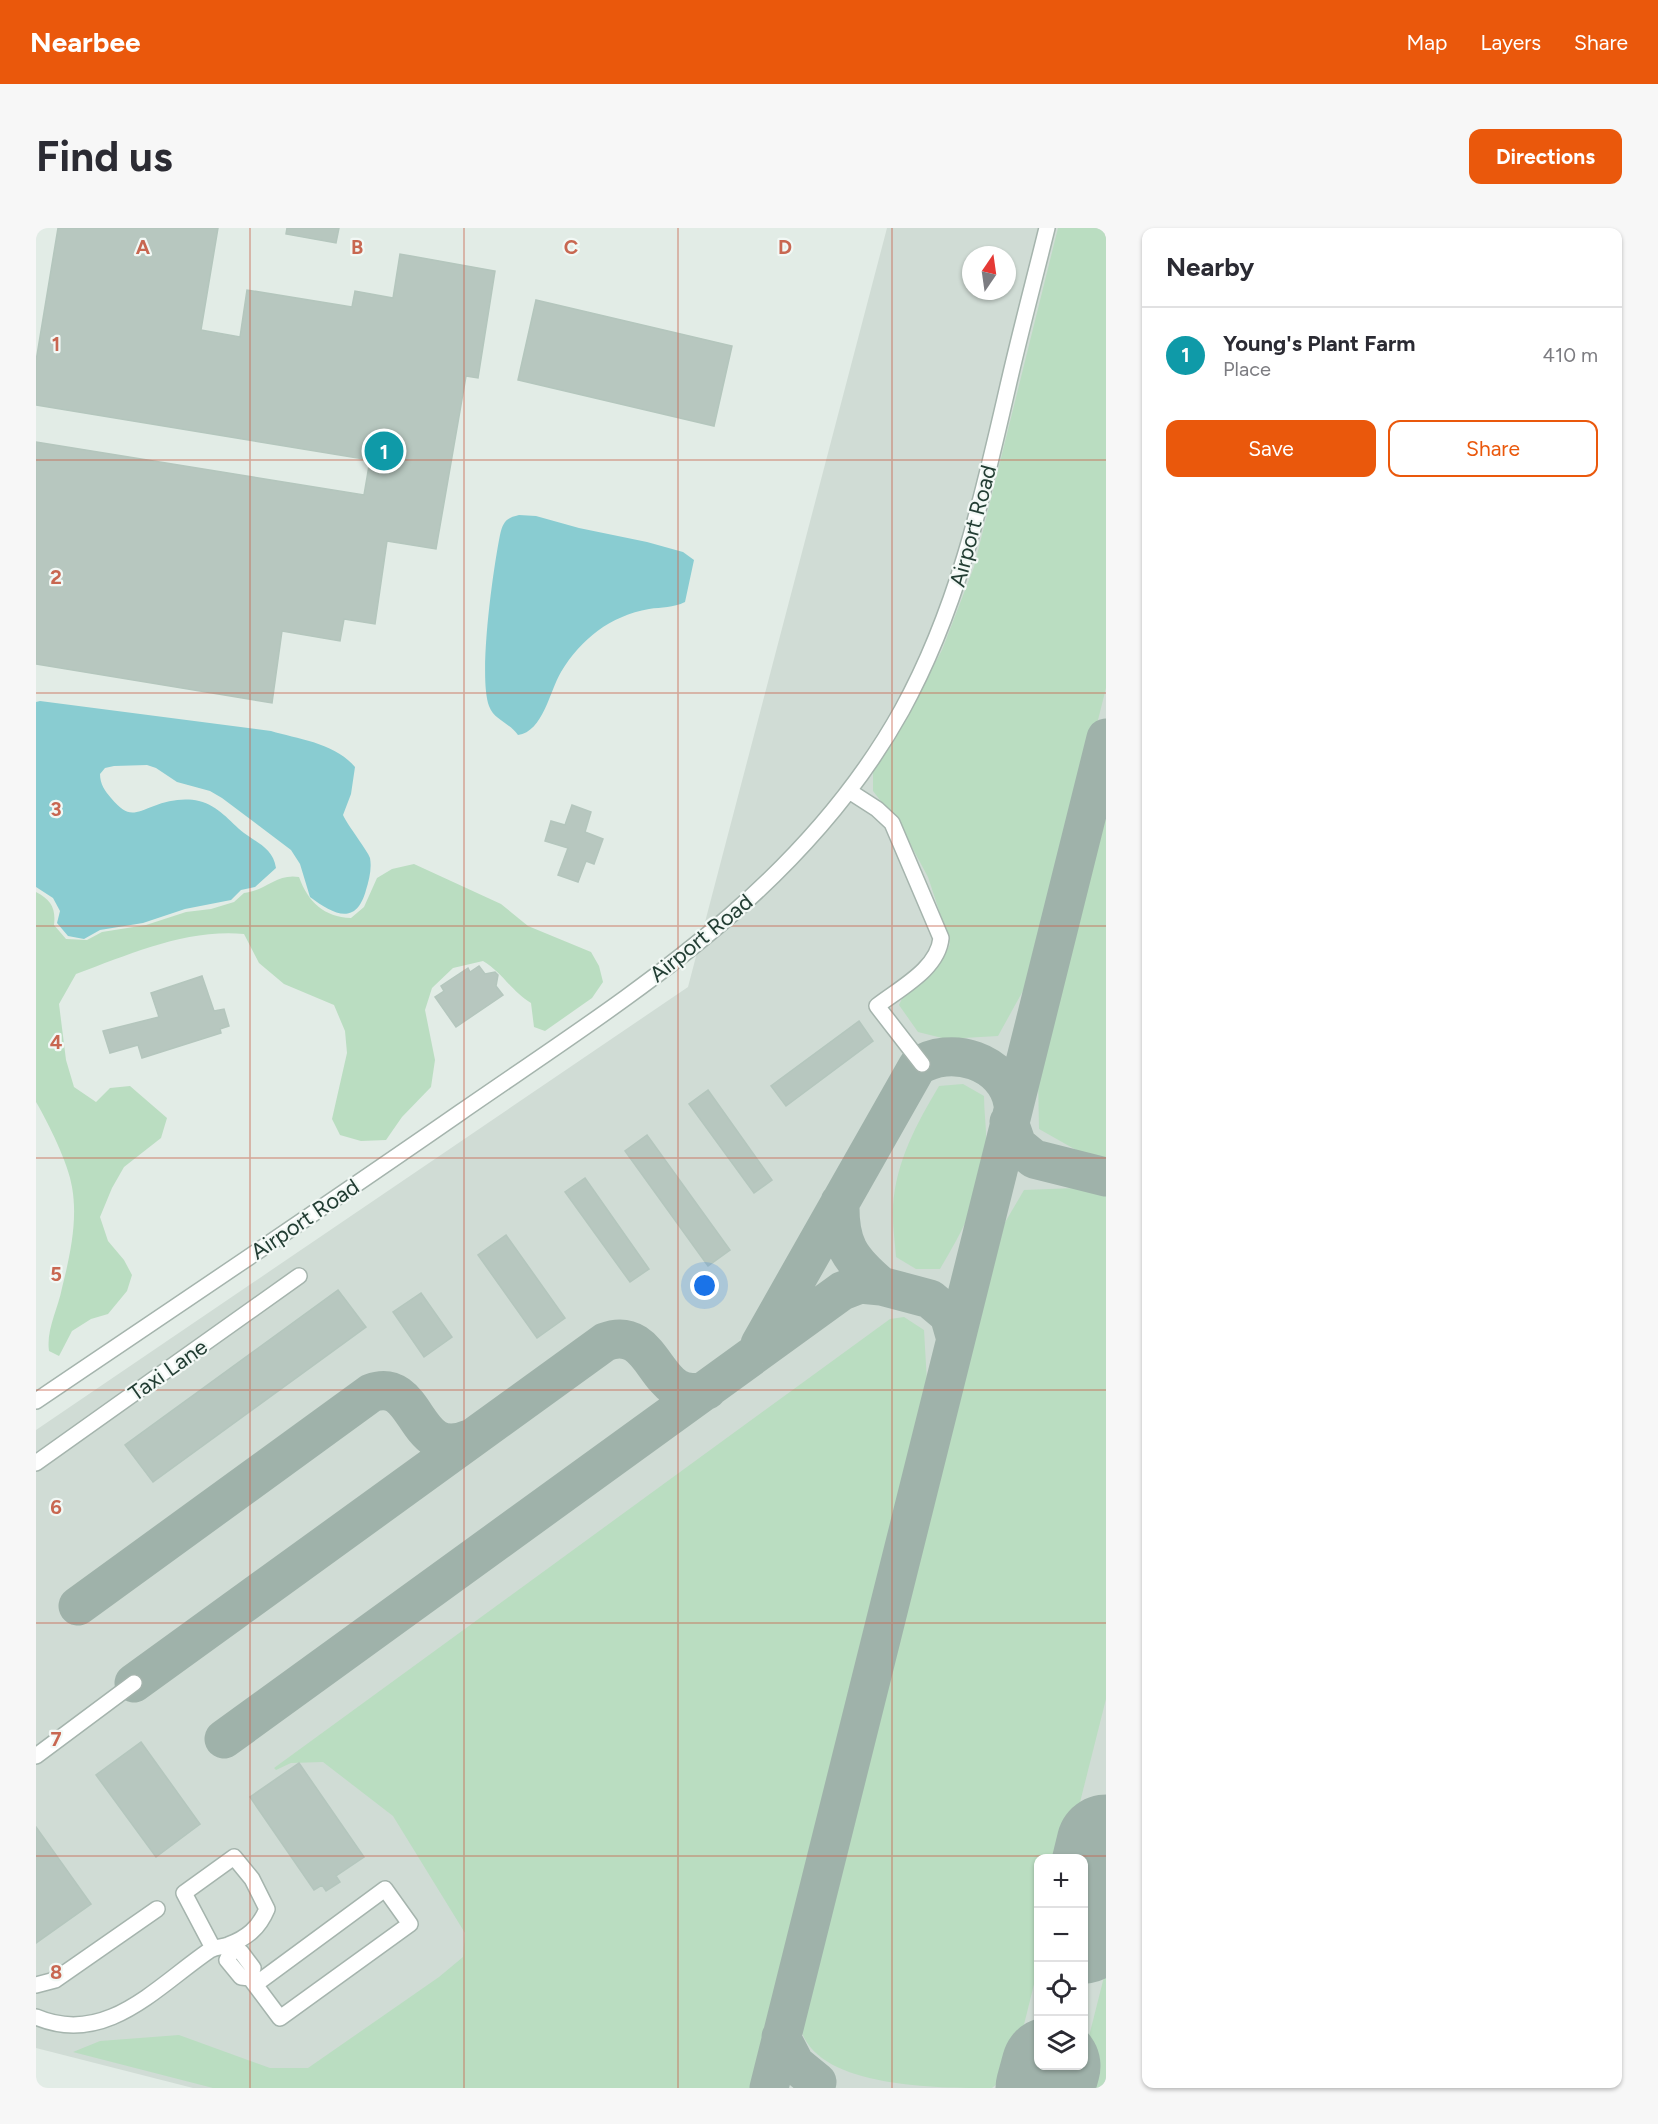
<!DOCTYPE html>
<html lang="en">
<head>
<meta charset="utf-8">
<style>
  body { margin:0; font-family:Figtree,sans-serif; background:#f7f7f7; color:#2b2b33 }
  .controls { position:absolute; right:18px; bottom:18px; display:grid; overflow:hidden; border-radius:12px; box-shadow:0 2px 4px #0004 }
  .controls button { width:54px; height:54px; display:grid; place-items:center; padding:0; border:0; border-bottom:2px solid #e1e1e2; background:#fff; color:#2b2b33; font:30px sans-serif }
  .compass { position:absolute; left:926px; top:18px; width:54px; height:54px; border-radius:50%; background:#fff; box-shadow:0 2px 4px #0004; rotate:13deg }
  .you { position:absolute; left:669px; top:1058px; width:21px; height:21px; margin:-15px; border:4px solid #fff; border-radius:50%; background:#1a73e8; box-shadow:0 0 0 9px #1a73e833 }
  .badge { display:grid; place-items:center; width:39px; height:39px; border-radius:50%; background:#ea580c; color:#fff; font-size:20px; font-weight:700 }
  .pin { position:absolute; translate:-50% -50%; border:3px solid #fff; box-shadow:0 2px 6px #0006 }
  .list { margin:0; padding:0; list-style:none }
  h2 { display:flex; justify-content:space-between; align-items:center; height:78px; margin:0; padding:0 24px; font-size:26px }
  h2 small { font-size:20px; font-weight:400; color:#7c7c81 }
  .list li { display:grid; grid-template-columns:39px 1fr auto; gap:18px; align-items:center; box-sizing:border-box; height:96px; padding:0 24px; border-top:2px solid #e1e1e2 }
  .list b { display:block; font-size:22px; white-space:nowrap }
  .list p { margin:0; font-size:20px; white-space:nowrap; color:#7c7c81 }
  .list em { font-size:20px; font-style:normal; color:#7c7c81 }
  .actions { display:flex; gap:12px; padding:18px 24px }
  .actions a { flex:1; padding:14px 0; border:2px solid #ea580c; border-radius:12px; text-align:center; font-size:21px; color:#ea580c }
  .actions .main { background:#ea580c; color:#fff }
  .icon { flex:none; width:33px; height:33px; fill:none; stroke:currentColor; stroke-width:2; stroke-linecap:round; stroke-linejoin:round }
  .map { position:relative; flex:none; width:1070px; height:1860px; overflow:hidden; border-radius:12px }
  header { display:flex; align-items:center; gap:36px; box-sizing:border-box; height:84px; padding:0 30px; background:#ea580c; color:#fff }
  header strong { font-size:28px }
  nav { display:flex; gap:33px; margin-inline-start:auto; font-size:21px }
  .intro { display:flex; align-items:center; justify-content:space-between; box-sizing:border-box; height:144px; padding:0 36px }
  h1 { margin:0; font-size:42px }
  .button { padding:15px 27px; border-radius:12px; background:#ea580c; color:#fff; font-size:21px; font-weight:700 }
  main { display:flex; gap:36px; padding:0 36px }
  aside { flex:1; background:#fff; border-radius:12px; box-shadow:0 2px 4px #0004 }
  .map>svg:first-child { display:block }
</style>
</head>
<body>
<header>
<strong>Nearbee</strong>
<nav><a>Map</a><a>Layers</a><a>Share</a></nav>
</header>
<div class="intro"><h1>Find us</h1><a class="button">Directions</a></div>
<main>
<div class="map">
<svg width="1070" height="1860" viewBox="0 0 1070 1860">
  <rect width="100%" height="100%" fill="#e2ece6"/>
  <path fill="#d0dcd5" fill-rule="evenodd" d="M 851,0 L 1070,0 L 1070,1860 L 157,1860 L 0,1820 L 0,1202 L 652,759 ZM 935,27 L 971,27 L 971,63 L 935,63 ZM 1002,1630 L 1048,1630 L 1048,1838 L 1002,1838 Z"/>
  <path fill="#baddc1" d="M 1022,0 L 1070,0 L 1070,460 L 1024,644 L 988,761 L 962,808 L 910,811 L 882,804 L 863,777 C 869,762 881,758 893,748 C 902,739 909,728 914,716 L 892,649 L 865,599 L 837,563 L 837,542 L 874,481 L 906,422 L 938,339 Z
    M 1070,553 L 1070,934 L 1049,927 L 1003,901 L 1002,848 L 1027,726 Z
    M 378,636 L 465,676 L 492,698 L 555,724 L 563,738 L 567,754 L 556,770 L 509,803 L 498,799 L 495,775 C 475,763 466,744 447,733 L 417,740 L 396,760 L 389,782 L 399,832 L 395,859 L 366,889 L 350,912 L 325,913 L 304,907 L 296,891 L 311,825 L 309,803 L 298,777 L 248,756 L 223,735 L 208,706 C 149,701 95,726 40,746 L 23,776 L 30,832 L 38,859 L 60,874 L 74,860 L 94,858 L 131,890 L 125,910 L 88,939 L 76,960 L 64,989 L 72,1013 L 88,1032 L 96,1047 L 91,1063 L 72,1086 L 55,1091 L 36,1103 L 23,1128 L 13,1123 C 10,1102 22,1081 26,1060 C 34,1028 42,992 36,959 C 33,937 12,894 0,874 L 0,664 C 15,672 20,680 18,697 L 30,711 L 51,712 L 66,704 L 110,697 L 150,684 L 175,681 L 198,674 L 208,665 C 229,663 241,645 263,649 C 272,674 288,689 315,690 L 328,679 L 341,650 L 356,641 Z
    M 927,856 L 948,868 C 948,885 951,903 950,920 C 948,964 926,1004 904,1041 L 880,1041 L 860,1029 C 859,1013 856,995 857,978 C 860,933 881,895 903,858 Z
    M 1040,960 L 1070,966 L 1070,1471 L 1030,1630 L 1002,1630 L 1002,1740 L 979,1833 L 967,1851 L 956,1860 C 900,1860 783,1860 765,1802 C 763,1795 764,1786 764,1779 L 927,1121 L 961,1008 L 988,962 Z
    M 868,1089 L 888,1102 L 891,1154 L 866,1277 L 719,1860 L 177,1860 L 37,1824 L 64,1813 L 143,1807 L 234,1840 L 272,1840 L 403,1749 L 427,1729 L 429,1705 L 357,1588 L 287,1534 L 255,1535 L 240,1542 L 238,1540 L 854,1091 Z
    M 1070,1741 L 1070,1860 L 1045,1860 L 1044,1844 Z"/>
  <path fill="#89ccd1" d="M 483,287 L 500,288 L 543,300 L 611,314 L 647,324 L 658,332 L 649,374 C 637,380 626,379 613,381 C 574,388 545,411 525,444 C 514,462 507,504 482,507 C 474,495 458,492 453,478 C 442,448 457,342 464,307 C 467,294 470,290 483,287 Z
    M 4,473 L 235,503 C 262,511 299,515 319,539 L 315,566 L 307,587 C 312,598 332,623 334,630 C 336,641 333,652 330,662 C 320,699 297,686 274,669 L 264,636 L 255,622 L 186,570 L 174,563 L 141,554 L 120,540 L 111,537 L 78,538 L 69,540 L 64,546 C 64,556 69,563 75,570 C 92,590 97,586 118,578 C 132,572 149,570 163,573 C 183,578 193,593 208,605 C 223,616 237,621 240,640 L 219,659 L 205,662 L 195,672 L 149,681 L 107,695 L 64,702 L 48,711 L 32,708 L 21,695 L 24,683 L 17,670 L 0,659 L 0,474 Z"/>
  <g fill="none" stroke-linecap="round" stroke-linejoin="round">
    <path stroke="#9fb2aa" stroke-width="39" d="M 973,894 L 981,917 L 998,931 L 1070,949
      M 804,974 C 803,1016 813,1031 845,1058
      M 724,1116 L 881,839 C 914,816 970,833 977,876
      M 42,1378 L 335,1165 C 384,1147 376,1235 433,1211
      M 98,1455 L 569,1114 C 622,1094 617,1181 671,1162
      M 188,1511 L 806,1063 L 824,1056 L 845,1058 L 894,1071 L 913,1087 L 919,1108
      M 745,1809 L 759,1836 L 781,1854
      M 733,1860 L 1070,510
      M 1006,1860 L 1011,1852"/>
    <path stroke="#9fb2aa" stroke-width="99" d="M 1048,1706 L 1070,1616
      M 1009,1860 L 1015,1838"/>
  </g>
  <path fill="#b7c7bf" stroke="#b4c6bd" stroke-width="1.5" d="M 22,0 L 182,0 L 165,102 L 204,109 L 211,62 L 316,79 L 319,63 L 357,70 L 364,26 L 459,43 L 442,150 L 430,148 L 400,321 L 351,313 L 339,396 L 308,391 L 304,413 L 246,403 L 236,475 L 0,436 L 0,214 L 328,267 L 334,232 L 0,177 L 0,133 Z
    M 251,0 L 303,0 L 300,15 L 250,6 Z
    M 500,72 L 696,118 L 678,198 L 482,152 Z
    M 536,577 L 555,584 L 549,604 L 567,611 L 558,636 L 550,633 L 542,654 L 522,647 L 532,620 L 509,613 L 515,593 L 529,597 Z
    M 443,738 L 449,746 L 459,744 L 462,747 L 460,758 L 467,767 L 420,799 L 399,769 L 408,763 L 405,758 L 432,740 L 434,744 Z
    M 166,748 L 178,783 L 188,781 L 193,798 L 184,801 L 185,805 L 106,830 L 102,817 L 74,825 L 67,803 L 123,789 L 115,765 Z
    M 823,793 L 837,813 L 750,878 L 735,858 Z
    M 672,862 L 736,952 L 718,965 L 653,876 Z
    M 611,907 L 694,1022 L 672,1038 L 589,923 Z
    M 549,950 L 613,1041 L 594,1054 L 529,964 Z
    M 470,1007 L 529,1090 L 501,1110 L 442,1027 Z
    M 302,1062 L 330,1099 L 117,1254 L 89,1217 Z
    M 385,1065 L 416,1109 L 388,1129 L 357,1084 Z
    M 105,1514 L 164,1596 L 120,1629 L 60,1547 Z
    M 263,1535 L 328,1629 L 300,1648 L 304,1654 L 290,1663 L 286,1657 L 278,1662 L 214,1569 Z
    M 0,1599 L 55,1676 L 0,1715 Z"/>
  <g fill="none" stroke-linecap="round" stroke-linejoin="round">
    <g stroke="#a5b4ad" stroke-width="18">
      <path id="minor" d="M 813,563 L 841,581 L 856,595 L 905,710 C 902,741 864,760 841,778 L 886,836
        M 0,1173 C 142,1077 284,982 425,884 C 591,769 765,664 866,482 C 922,380 946,271 972,158 C 984,105 998,53 1011,0
        M 0,1235 L 263,1048
        M 0,1528 L 98,1455
        M 192,1717 L 196,1722 L 205,1724 L 217,1740 L 214,1750
        M 196,1722 L 191,1732 L 205,1749 L 214,1750 L 244,1790 L 374,1696 L 349,1661 L 220,1756
        M 0,1757 L 19,1752 L 121,1681
        M 0,1789 C 70,1819 121,1758 174,1722 C 180,1719 186,1719 192,1717 C 211,1710 223,1700 231,1681 L 216,1651 L 198,1629 L 148,1665 L 177,1720"/>
    </g>
    <use href="#minor" stroke="#fff" stroke-width="15"/>
  </g>
  <path fill="none" stroke="#c86751" stroke-width="1.5" stroke-opacity="0.55" d="M 214,0 L 214,1860M 428,0 L 428,1860M 642,0 L 642,1860M 856,0 L 856,1860M 0,232 L 1070,232M 0,465 L 1070,465M 0,698 L 1070,698M 0,930 L 1070,930M 0,1162 L 1070,1162M 0,1395 L 1070,1395M 0,1628 L 1070,1628"/>
  <g text-anchor="middle" dominant-baseline="central" stroke-width="4.5" stroke-linejoin="round" paint-order="stroke">
    <g font-size="22" fill="#223d33" stroke="#f2f8f5">
      <text transform="translate(937 298) rotate(-75)">Airport Road</text>
      <text transform="translate(665 710) rotate(-39)">Airport Road</text>
      <text transform="translate(269 991) rotate(-34)">Airport Road</text>
      <text transform="translate(132 1142) rotate(-35)">Taxi Lane</text>
    </g>
  </g>
  <g font-size="20" text-anchor="middle" font-weight="bold" fill="#c86751" stroke="#f2f8f5" stroke-width="4.5" stroke-linejoin="round" paint-order="stroke">
    <text x="107" y="26">A</text>
    <text x="321" y="26">B</text>
    <text x="535" y="26">C</text>
    <text x="749" y="26">D</text>
    <text x="20" y="123">1</text>
    <text x="20" y="356">2</text>
    <text x="20" y="588">3</text>
    <text x="20" y="821">4</text>
    <text x="20" y="1053">5</text>
    <text x="20" y="1286">6</text>
    <text x="20" y="1518">7</text>
    <text x="20" y="1751">8</text>
  </g>
</svg>
<div class="controls">
<button>+</button>
<button>−</button>
<button><svg class="icon" aria-label="locate" viewBox="0 0 24 24"><circle cx="12" cy="12" r="6"/><path d="M12 2v4M12 18v4M2 12h4M18 12h4"/></svg></button>
<button><svg class="icon" aria-label="layers" viewBox="0 0 24 24"><path d="M12 4l9 5-9 5-9-5zM3 14l9 5 9-5"/></svg></button>
</div>
<svg class="compass" viewBox="-18 -18 36 36"><path d="M0-13l5 13h-10z" fill="#e53935"/><path d="M0 13l5-13h-10z" fill="#7c7c81"/></svg>
<div class="you"></div>
<div class="pin badge" style="left:348px;top:223px;background:#0f9aa8">1</div>
</div>
<aside>
<h2>Nearby<small></small></h2>
<ul class="list">
<li><span class="badge" style="background:#0f9aa8">1</span><div><b>Young's Plant Farm</b><p>Place</p></div><em>410 m</em></li>
</ul>
<div class="actions"><a class="main">Save</a><a>Share</a></div>
</aside>
</main>
</body>
</html>
